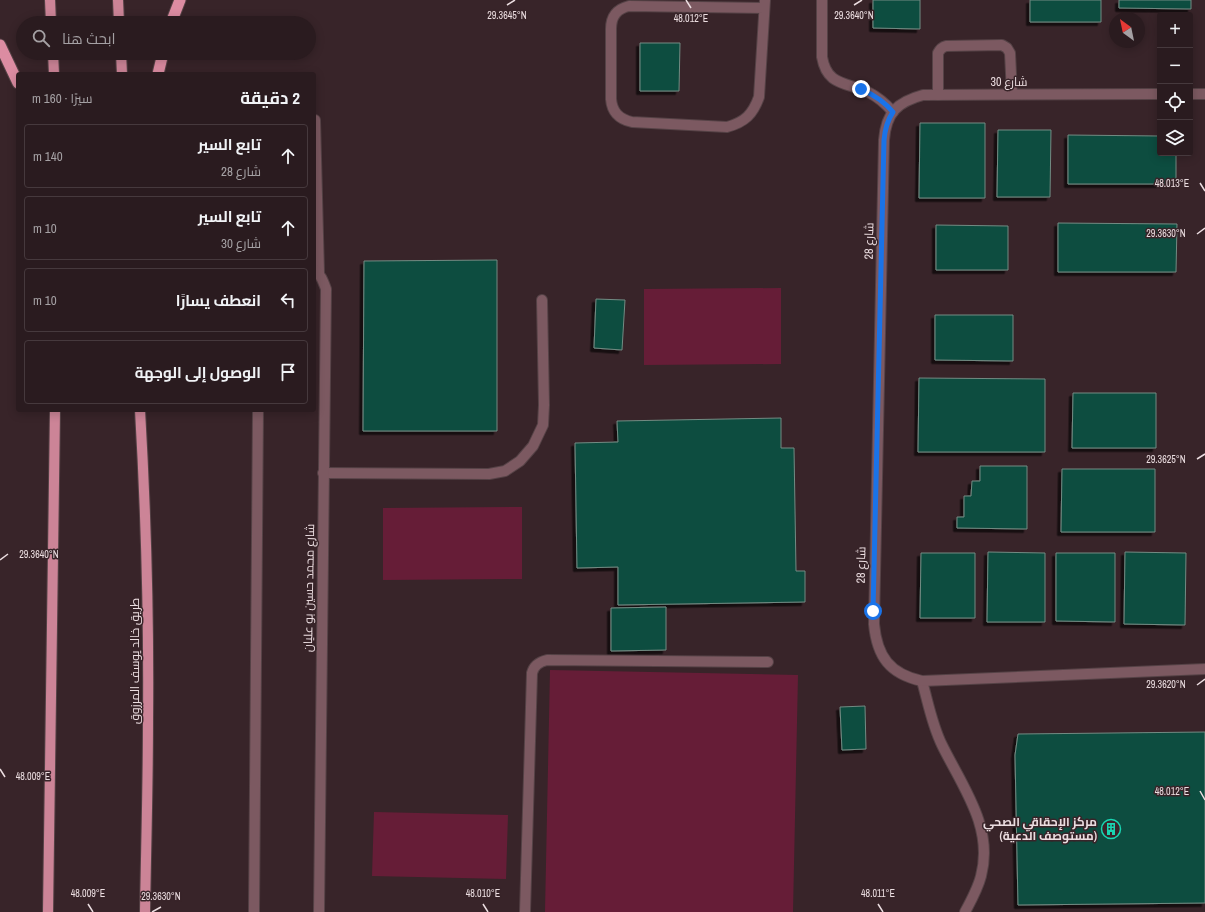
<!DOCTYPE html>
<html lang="ar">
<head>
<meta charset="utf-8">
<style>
  body { margin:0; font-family:"Archivo Narrow",Cairo,sans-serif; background:#36282c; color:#f1f3f6; direction:rtl }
  .controls { position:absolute; right:12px; top:12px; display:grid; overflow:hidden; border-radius:4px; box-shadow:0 2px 10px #0003 }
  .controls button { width:36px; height:36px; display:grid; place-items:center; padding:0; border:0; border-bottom:1px solid #46393d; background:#2a1b1f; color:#f1f3f6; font:20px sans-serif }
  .compass { position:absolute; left:1109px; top:12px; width:36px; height:36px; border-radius:50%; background:#2a1b1f; box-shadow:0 2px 10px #0003; rotate:327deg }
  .stop { position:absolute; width:12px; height:12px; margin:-9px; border:3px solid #1a73e8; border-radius:50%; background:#fff }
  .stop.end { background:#1a73e8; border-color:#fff; box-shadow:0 1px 4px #0008 }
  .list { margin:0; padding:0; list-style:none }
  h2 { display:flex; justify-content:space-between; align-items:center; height:52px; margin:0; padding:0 16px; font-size:17px }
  h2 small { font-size:13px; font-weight:400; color:#a5a1a4 }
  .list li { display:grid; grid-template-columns:26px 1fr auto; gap:12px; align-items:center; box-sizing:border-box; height:64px; margin:0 8px 8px; padding:0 8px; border:1px solid #46393d; border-radius:4px }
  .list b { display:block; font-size:15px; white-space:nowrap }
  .list p { margin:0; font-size:13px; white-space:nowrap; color:#a5a1a4 }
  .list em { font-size:13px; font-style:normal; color:#a5a1a4 }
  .icon { flex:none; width:22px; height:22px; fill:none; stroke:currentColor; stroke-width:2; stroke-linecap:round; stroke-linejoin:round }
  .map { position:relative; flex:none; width:1205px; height:912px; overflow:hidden; direction:ltr }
  .search { position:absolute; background:#2a1b1f; box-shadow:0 2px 10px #0003; left:16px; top:16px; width:300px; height:44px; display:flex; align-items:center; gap:10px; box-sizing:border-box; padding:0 14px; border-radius:22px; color:#a5a1a4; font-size:15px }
  .panel { position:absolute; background:#2a1b1f; box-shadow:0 2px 10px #0003; left:16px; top:72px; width:300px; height:340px; border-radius:4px; direction:rtl }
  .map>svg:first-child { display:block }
</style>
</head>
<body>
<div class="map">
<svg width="1205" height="912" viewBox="0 0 1205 912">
  <defs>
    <filter id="shadow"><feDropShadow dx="-3.5" dy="3.5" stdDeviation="0" flood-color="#0009"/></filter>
  </defs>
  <rect width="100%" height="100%" fill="#382429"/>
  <path fill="#661d37" d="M 781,288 L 781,364 L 644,365 L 644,289 Z
    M 522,507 L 522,579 L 383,580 L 383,508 Z
    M 550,670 L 798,675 L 793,912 L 545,912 Z
    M 374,812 L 508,815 L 506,879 L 372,876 Z"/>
  <path fill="#0f4d40" stroke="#728b83" filter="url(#shadow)" d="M 873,0 L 920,0 L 920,29 L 873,28 Z
    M 1030,0 L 1101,0 L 1101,22 L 1030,22 Z
    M 1119,0 L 1191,0 L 1191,9 L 1119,8 Z
    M 640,43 L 680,43 L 679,91 L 640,91 Z
    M 920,123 L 985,123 L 985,198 L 919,198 Z
    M 998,130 L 1051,130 L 1050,197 L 997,197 Z
    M 1068,135 L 1160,136 L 1160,153 L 1176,153 L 1176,184 L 1068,184 Z
    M 1058,223 L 1177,224 L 1176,272 L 1058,272 Z
    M 936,225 L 1008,226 L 1008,270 L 936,270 Z
    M 497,260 L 497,431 L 363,431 L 364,261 Z
    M 596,299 L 625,300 L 622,350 L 594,348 Z
    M 935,315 L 1013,315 L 1013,361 L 935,360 Z
    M 919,378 L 1045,379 L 1045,452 L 918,452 Z
    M 1073,393 L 1156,393 L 1156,448 L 1072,448 Z
    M 781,418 L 781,448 L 794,448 L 796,571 L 805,571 L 805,602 L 618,605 L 618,567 L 577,568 L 575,443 L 618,442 L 617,421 Z
    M 980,466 L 1027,466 L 1027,529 L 957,528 L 957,517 L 964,517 L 964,496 L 971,496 L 972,481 L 980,481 Z
    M 1062,469 L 1155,469 L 1155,532 L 1061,532 Z
    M 988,552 L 1045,553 L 1045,622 L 987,622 Z
    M 1125,552 L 1186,553 L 1185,625 L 1124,624 Z
    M 921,553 L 975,553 L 975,618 L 920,618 Z
    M 1056,553 L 1115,553 L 1115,622 L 1056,621 Z
    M 666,607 L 666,650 L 611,651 L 611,608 Z
    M 865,706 L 866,749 L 842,750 L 840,707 Z
    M 1205,732 L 1205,903 L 1018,905 L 1015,755 L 1018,734 Z"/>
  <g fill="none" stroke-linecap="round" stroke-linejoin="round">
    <g stroke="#554246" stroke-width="12">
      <path id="service" d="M 822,0 L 822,57 C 827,86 846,82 868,92 C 878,97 886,104 893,112
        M 764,8 L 629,6 C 617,9 611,16 611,29 L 611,99 C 612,112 619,119 632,122 L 727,127 C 745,122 753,114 759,97 L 765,0
        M 938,95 L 938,53 C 940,49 942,47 946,46 L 1002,45 L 1007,48 L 1010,53 L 1012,94
        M 315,120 L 319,273
        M 323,473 L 489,474 L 505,471 L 520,461 L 533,446 L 543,425 L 544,405 L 542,300
        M 922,681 C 928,702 932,725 942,745 C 962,786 994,827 981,876 C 978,888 971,901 965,912
        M 525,912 L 532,673 C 534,665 539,662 547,660 L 768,662"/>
    </g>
    <g stroke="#554246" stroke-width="12">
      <path id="minor" d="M 1160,94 L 923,95 C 897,102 886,113 884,140 L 874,624 C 877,657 890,674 922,681 L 1205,669
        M 1190,94 L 1205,94
        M 314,269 C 321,275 323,281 326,289 L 319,912
        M 254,912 L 258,410"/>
    </g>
    <g stroke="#554246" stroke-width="12">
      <path id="primary" d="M 50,0 L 51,23
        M 118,0 L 119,23
        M 53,53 L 54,74
        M 121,53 L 122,74
        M 140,410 C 146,514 149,618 148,721 C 148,785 146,849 145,912
        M 48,912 L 55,410"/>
    </g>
    <g stroke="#554246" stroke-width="13">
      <path id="trunk" d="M 171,23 L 180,0
        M 0,45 L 18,83
        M 158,74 L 163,53"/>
    </g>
    <use href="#service" stroke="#7c5961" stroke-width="10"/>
    <use href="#minor" stroke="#7c5961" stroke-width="10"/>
    <use href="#primary" stroke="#cc8497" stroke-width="10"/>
    <use href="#trunk" stroke="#dc8ca2" stroke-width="11"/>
  </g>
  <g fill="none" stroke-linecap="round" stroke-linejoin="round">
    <path stroke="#1a73e8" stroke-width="5" d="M 861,89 C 874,95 884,101 893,112 C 887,121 885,129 884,140 L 873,611"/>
  </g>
  <path fill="none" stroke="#ebdde0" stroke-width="1.5" d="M 686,0 L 691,8M 507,5 L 515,0M 854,5 L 862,0M 1200,183 L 1205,191M 1197,234 L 1205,228M 1197,459 L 1205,454M 0,560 L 8,554M 1197,685 L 1205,679M 0,769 L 5,777M 1200,791 L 1205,800M 88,904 L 93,912M 483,904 L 488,912M 878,904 L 883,912M 152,912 L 161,907"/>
  <defs>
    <g id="building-ring" transform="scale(1)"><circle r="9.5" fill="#382429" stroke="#19d5b2" stroke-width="1.5"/><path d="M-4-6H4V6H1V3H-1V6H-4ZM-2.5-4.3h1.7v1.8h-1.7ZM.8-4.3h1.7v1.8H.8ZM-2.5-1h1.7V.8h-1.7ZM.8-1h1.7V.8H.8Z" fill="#19d5b2"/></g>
  </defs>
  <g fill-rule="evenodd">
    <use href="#building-ring" x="1111" y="829"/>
  </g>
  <g text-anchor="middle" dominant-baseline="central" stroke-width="3" stroke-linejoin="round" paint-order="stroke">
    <g font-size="12" fill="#ebdde0" stroke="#382429">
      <text x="1009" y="82">شارع 30</text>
      <text transform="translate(869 241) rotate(-89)">شارع 28</text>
      <text transform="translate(861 565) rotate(-89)">شارع 28</text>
      <text transform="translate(309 588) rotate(-89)">شارع محمد حسين بو عليان</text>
      <text transform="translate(135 661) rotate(-90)">طريق خالد يوسف المرزوق</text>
    </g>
    <g font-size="12" font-weight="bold" fill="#ebdde0" stroke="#382429" text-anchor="end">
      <text x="1097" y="822">مركز الإحقاقي الصحي<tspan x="1097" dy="14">(مستوصف الدعية)</tspan></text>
    </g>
  </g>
  <g font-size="10" text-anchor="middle" fill="#ebdde0" stroke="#382429" stroke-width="3" stroke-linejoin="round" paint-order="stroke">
    <text x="854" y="19">29.3640°N</text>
    <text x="507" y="19">29.3645°N</text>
    <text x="691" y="22">48.012°E</text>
    <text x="1172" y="187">48.013°E</text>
    <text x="1166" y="237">29.3630°N</text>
    <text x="1166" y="463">29.3625°N</text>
    <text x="39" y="558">29.3640°N</text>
    <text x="1166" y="688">29.3620°N</text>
    <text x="33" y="780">48.009°E</text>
    <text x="1172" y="795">48.012°E</text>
    <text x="88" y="897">48.009°E</text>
    <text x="483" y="897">48.010°E</text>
    <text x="878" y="897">48.011°E</text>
    <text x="161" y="900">29.3630°N</text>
  </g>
</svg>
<div class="controls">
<button>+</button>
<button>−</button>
<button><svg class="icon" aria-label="locate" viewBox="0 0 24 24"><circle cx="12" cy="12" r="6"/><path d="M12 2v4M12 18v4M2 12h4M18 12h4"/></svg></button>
<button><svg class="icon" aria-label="layers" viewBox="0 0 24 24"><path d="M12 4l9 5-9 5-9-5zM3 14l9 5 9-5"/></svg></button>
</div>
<svg class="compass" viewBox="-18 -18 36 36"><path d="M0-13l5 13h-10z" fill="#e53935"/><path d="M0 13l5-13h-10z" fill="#a5a1a4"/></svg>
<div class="stop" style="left:873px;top:611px"></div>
<div class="stop end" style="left:861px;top:89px"></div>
<div class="search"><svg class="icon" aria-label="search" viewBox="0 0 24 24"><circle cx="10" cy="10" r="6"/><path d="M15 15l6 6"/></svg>ابحث هنا</div>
<section class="panel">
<h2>2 دقيقة<small>سيرًا · 160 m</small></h2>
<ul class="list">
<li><svg class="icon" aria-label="ahead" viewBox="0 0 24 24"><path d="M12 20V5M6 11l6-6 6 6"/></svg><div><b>تابع السير</b><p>شارع 28</p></div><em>140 m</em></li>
<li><svg class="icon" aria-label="ahead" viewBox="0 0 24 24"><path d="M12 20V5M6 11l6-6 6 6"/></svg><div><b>تابع السير</b><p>شارع 30</p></div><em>10 m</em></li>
<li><svg class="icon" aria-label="left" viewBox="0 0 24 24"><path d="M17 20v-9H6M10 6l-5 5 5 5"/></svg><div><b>انعطف يسارًا</b></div><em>10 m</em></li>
<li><svg class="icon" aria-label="arrive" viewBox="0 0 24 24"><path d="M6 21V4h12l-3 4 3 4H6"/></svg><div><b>الوصول إلى الوجهة</b></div></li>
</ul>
</section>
</div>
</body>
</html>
